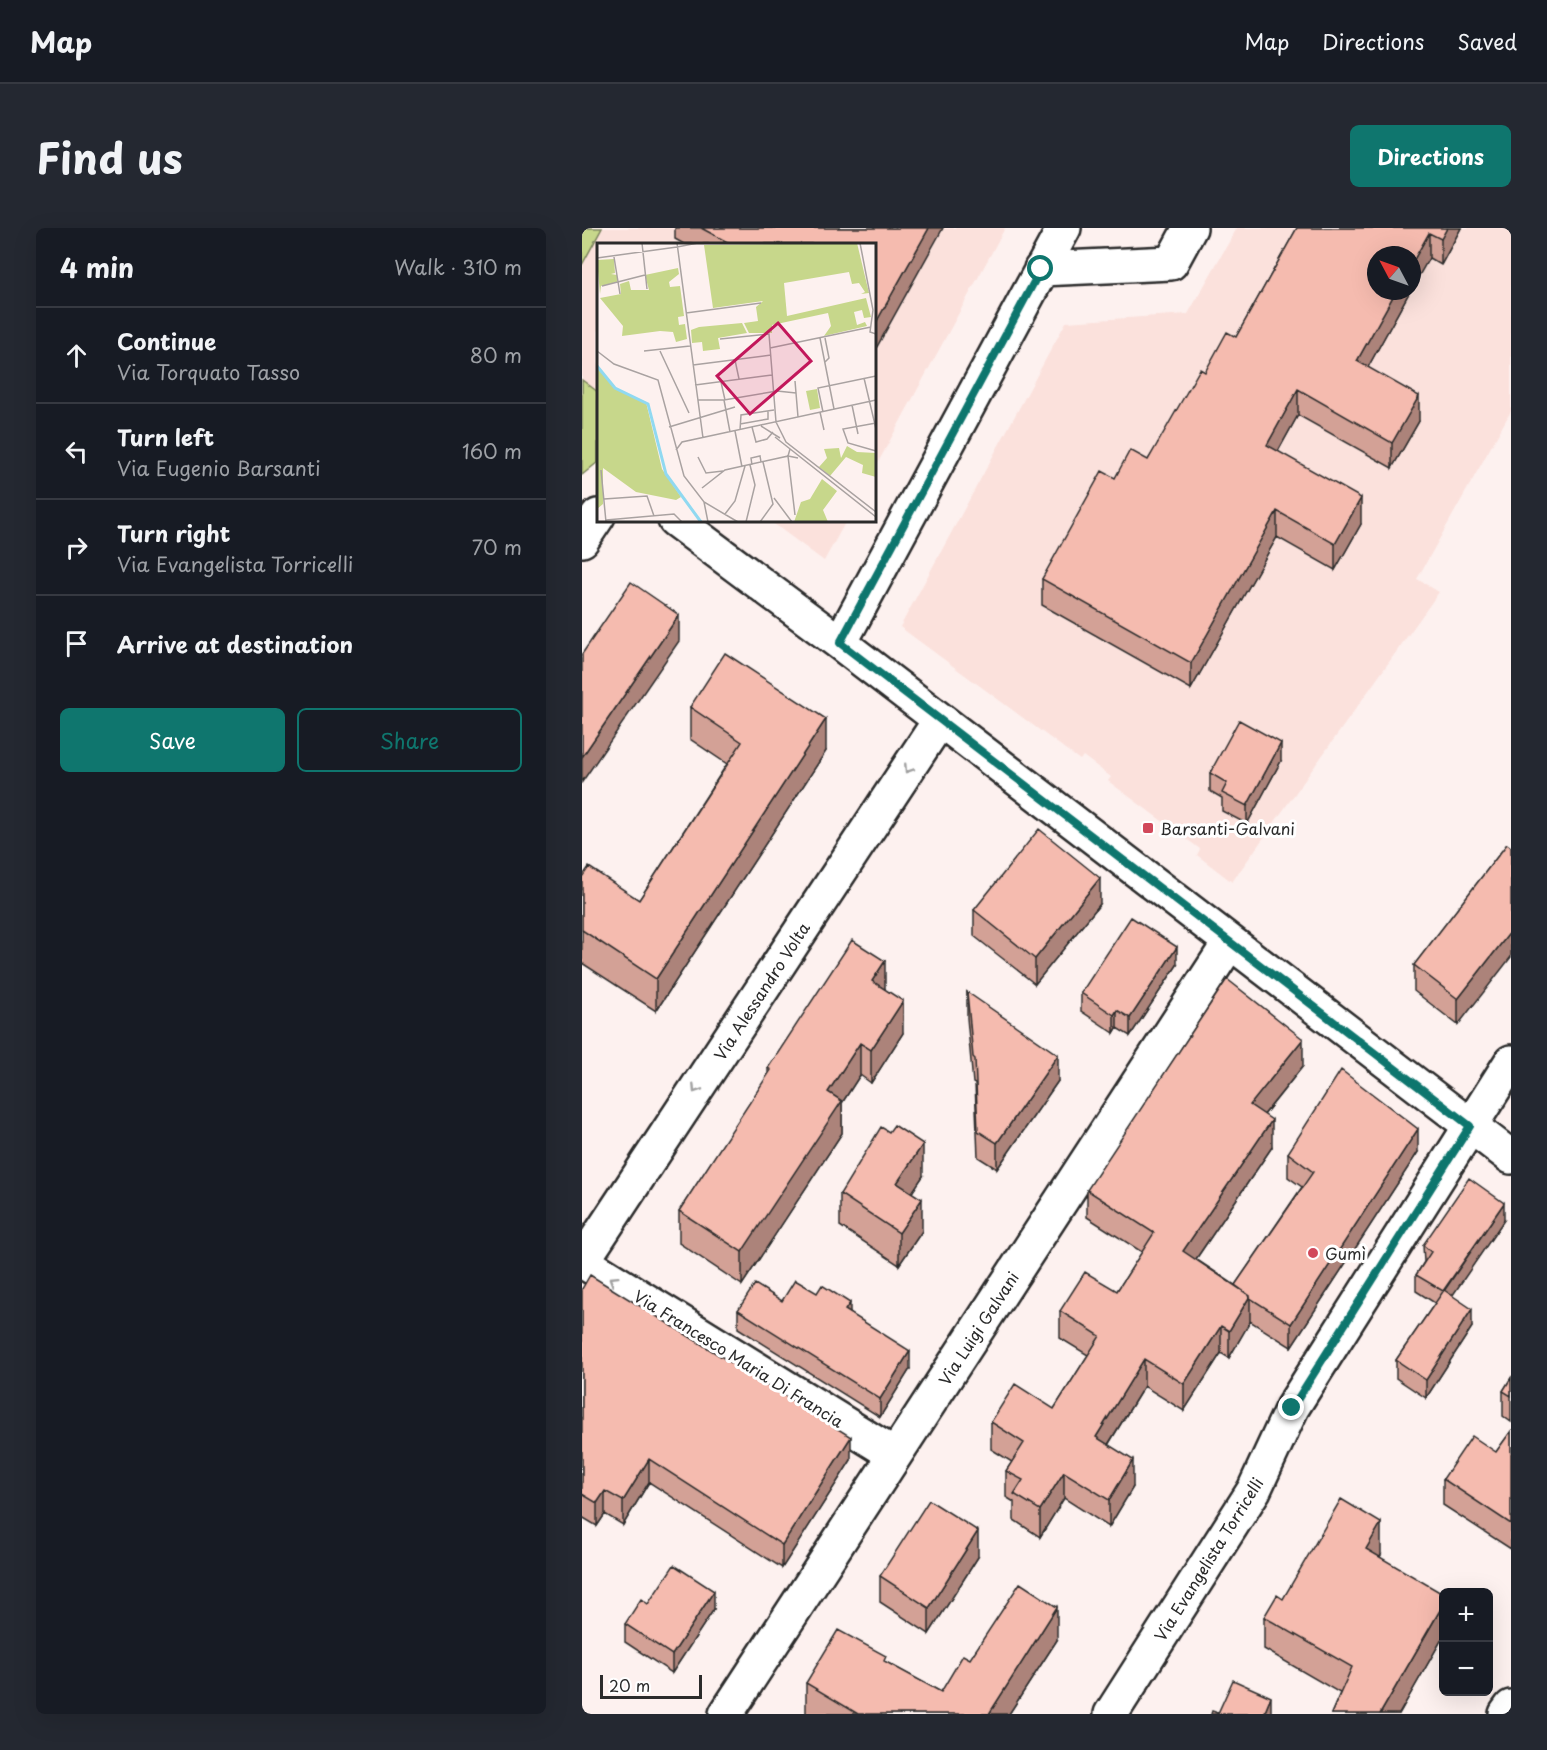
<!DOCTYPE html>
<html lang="en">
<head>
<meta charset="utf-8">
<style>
  body { margin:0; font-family:"Playpen Sans",sans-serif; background:#242831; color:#f1f3f6 }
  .controls { position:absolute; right:18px; bottom:18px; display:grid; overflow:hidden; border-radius:9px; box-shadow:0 6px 24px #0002 }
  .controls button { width:54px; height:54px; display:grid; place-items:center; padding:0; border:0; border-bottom:2px solid #363941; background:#171b24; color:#f1f3f6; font:30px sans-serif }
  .compass { position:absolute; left:785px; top:18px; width:54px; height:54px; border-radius:50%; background:#171b24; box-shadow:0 6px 24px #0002; rotate:311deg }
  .scale { position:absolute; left:18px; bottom:15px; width:102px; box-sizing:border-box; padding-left:6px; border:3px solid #2b2b2b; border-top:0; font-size:16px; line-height:21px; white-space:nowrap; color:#2b2b2b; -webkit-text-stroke:4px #fff; paint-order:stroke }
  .stop { position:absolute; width:18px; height:18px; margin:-14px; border:4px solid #0f766e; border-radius:50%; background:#fff }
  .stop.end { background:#0f766e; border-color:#fff; box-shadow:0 2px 6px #0008 }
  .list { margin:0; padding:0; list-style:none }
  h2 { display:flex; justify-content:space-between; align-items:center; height:78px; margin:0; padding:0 24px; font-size:26px }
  h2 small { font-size:20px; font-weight:400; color:#9ea1a6 }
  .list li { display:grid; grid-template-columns:39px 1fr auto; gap:18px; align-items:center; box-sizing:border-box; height:96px; padding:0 24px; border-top:2px solid #363941 }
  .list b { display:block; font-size:22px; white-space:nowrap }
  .list p { margin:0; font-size:20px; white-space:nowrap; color:#9ea1a6 }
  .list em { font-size:20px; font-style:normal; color:#9ea1a6 }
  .actions { display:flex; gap:12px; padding:18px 24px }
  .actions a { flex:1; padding:14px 0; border:2px solid #0f766e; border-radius:9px; text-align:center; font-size:21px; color:#0f766e }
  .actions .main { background:#0f766e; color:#fff }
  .icon { flex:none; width:33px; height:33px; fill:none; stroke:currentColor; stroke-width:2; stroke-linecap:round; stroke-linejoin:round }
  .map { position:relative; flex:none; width:929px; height:1486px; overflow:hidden; border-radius:9px }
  header { display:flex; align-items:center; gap:36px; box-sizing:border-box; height:84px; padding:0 30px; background:#171b24; border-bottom:2px solid #363941 }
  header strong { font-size:28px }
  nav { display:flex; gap:33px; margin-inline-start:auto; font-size:21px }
  .intro { display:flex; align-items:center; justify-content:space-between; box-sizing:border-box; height:144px; padding:0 36px }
  h1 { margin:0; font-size:42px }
  .button { padding:15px 27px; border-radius:9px; background:#0f766e; color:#fff; font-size:21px; font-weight:700 }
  main { display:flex; gap:36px; padding:0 36px }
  aside { flex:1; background:#171b24; border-radius:9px; box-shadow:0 6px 24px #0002 }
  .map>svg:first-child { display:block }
</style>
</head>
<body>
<header>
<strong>Map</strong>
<nav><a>Map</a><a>Directions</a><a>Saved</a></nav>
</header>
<div class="intro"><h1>Find us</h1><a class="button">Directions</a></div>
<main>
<aside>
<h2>4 min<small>Walk · 310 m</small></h2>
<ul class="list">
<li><svg class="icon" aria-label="ahead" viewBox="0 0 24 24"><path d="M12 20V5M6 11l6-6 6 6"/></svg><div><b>Continue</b><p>Via Torquato Tasso</p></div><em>80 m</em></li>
<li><svg class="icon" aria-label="left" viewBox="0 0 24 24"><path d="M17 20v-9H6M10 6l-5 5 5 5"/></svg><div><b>Turn left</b><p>Via Eugenio Barsanti</p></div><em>160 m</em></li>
<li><svg class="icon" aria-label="right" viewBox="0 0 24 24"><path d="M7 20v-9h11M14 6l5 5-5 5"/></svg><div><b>Turn right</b><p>Via Evangelista Torricelli</p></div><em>70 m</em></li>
<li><svg class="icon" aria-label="arrive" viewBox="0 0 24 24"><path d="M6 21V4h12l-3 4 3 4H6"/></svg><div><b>Arrive at destination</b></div></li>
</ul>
<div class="actions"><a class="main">Save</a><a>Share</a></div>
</aside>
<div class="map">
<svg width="929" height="1486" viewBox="0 0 929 1486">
  <rect width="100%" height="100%" fill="#fdf1ef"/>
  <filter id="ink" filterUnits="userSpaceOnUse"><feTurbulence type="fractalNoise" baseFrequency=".0167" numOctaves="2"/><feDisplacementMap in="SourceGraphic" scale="12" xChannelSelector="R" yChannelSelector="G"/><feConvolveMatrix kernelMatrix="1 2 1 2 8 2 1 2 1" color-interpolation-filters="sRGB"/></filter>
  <g filter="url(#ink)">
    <path fill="#fbe1dc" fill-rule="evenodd" d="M 20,0 L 423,0 L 293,240 L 292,16 L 16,16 L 16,164 L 0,152 L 0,37 Z
      M 655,0 L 929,0 L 929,183 L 835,351 L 857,364 L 650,654 L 615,627 L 618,621 L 526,553 L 529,549 L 501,528 L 498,532 L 318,399 L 484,94 L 606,86 ZM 794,27 L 830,27 L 830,63 L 794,63 Z
      M 188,293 L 264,293 L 242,333 Z"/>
    <path fill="#c7d78b" stroke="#79815b" stroke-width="1.5" d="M 0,0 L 20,0 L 0,37 Z
      M 0,152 L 16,164 L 16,234 L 0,247 Z"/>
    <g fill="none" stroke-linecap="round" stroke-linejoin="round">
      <g stroke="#2b2b2b" stroke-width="38">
        <path id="minor" d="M 459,41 L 589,35 L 608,0
          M 93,292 L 258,415 L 929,929
          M 0,312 L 16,288
          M 258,415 L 482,0
          M 0,1033 L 313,1227
          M 0,1034 L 358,492
          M 144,1486 L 648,714
          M 529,1486 L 672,1262 L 710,1180 L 929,834
          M 924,1486 L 929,1479"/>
      </g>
      <use href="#minor" stroke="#fff" stroke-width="33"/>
    </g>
    <path fill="#d3a196" stroke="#2b2b2b" stroke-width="1.5" d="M 93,0 L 361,0 L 292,16 L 102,16 L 93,11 Z
      M 715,0 L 879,0 L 859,37 L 847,30 L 794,63 L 828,63 L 786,139 L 837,193 L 810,240 L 716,187 L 696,223 L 779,296 L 753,342 L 695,309 L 609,461 L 460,377 L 460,351 L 533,250 L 566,232 L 623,144 L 654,109 Z
      M 108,479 L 244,523 L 74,783 L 0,735 L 0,649 L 57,672 L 145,536 L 108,511 Z
      M 699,533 L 665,596 L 640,583 L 640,570 L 628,563 L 628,545 Z
      M 925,616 L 876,797 L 832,763 L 832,737 Z
      M 518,676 L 453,756 L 392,708 L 392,682 Z
      M 595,737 L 548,808 L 535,800 L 532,805 L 499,783 L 499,765 Z
      M 303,761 L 321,805 L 289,855 L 278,847 L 260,875 L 260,905 L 160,1057 L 97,1015 L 97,983 L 186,848 L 186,840 Z
      M 385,764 L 476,853 L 415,941 L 396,929 L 393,856 L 391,855 L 385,790 Z
      M 721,838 L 682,887 L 690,919 L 614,1031 L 653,1057 L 720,959 L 706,949 L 706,925 L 836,924 L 709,1119 L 668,1093 L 647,1130 L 639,1125 L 602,1183 L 562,1158 L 526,1217 L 551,1259 L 527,1299 L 482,1270 L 458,1309 L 432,1292 L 432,1274 L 424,1269 L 424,1243 L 430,1234 L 409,1221 L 409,1194 L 472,1181 L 506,1127 L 478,1110 L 478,1083 L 535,1063 L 560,1024 L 505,989 L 505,962 Z
      M 341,948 L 330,964 L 340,1003 L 317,1037 L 258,998 L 258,966 Z
      M 922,992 L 870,1067 L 890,1099 L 844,1170 L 814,1150 L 814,1132 L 853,1075 L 834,1063 L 834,1047 L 842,1034 L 841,1017 Z
      M 0,1061 L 269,1232 L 200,1340 L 67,1254 L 41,1297 L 23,1286 L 15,1298 L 0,1289 Z
      M 200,1073 L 268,1085 L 328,1141 L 298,1189 L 156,1100 L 156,1082 Z
      M 929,1150 L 929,1194 L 921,1188 L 921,1163 Z
      M 929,1203 L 929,1321 L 861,1277 L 861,1251 L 914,1224 Z
      M 799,1327 L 798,1329 L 861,1409 L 817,1486 L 749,1486 L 758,1465 L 682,1421 L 682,1389 L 701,1371 Z
      M 396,1329 L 347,1406 L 298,1374 L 298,1348 Z
      M 66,1376 L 132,1381 L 90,1445 L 43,1414 L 43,1396 Z
      M 475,1412 L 427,1486 L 224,1486 L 224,1455 L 304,1434 L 359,1464 L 388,1431 Z"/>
    <path fill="#ac837a" stroke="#2b2b2b" stroke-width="1.5" d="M 347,0 L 361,0 L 292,124 L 292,98 Z
      M 865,0 L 879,0 L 859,37 L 859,11 Z
      M 847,5 L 847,30 L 830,60 L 830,35 Z
      M 814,63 L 828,63 L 775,159 L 775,133 Z
      M 716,161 L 716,187 L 685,243 L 685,217 Z
      M 837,168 L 837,193 L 810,240 L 810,215 Z
      M 779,270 L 779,296 L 753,342 L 753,316 Z
      M 695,283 L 695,309 L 609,461 L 609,435 Z
      M 97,387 L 97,413 L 0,554 L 0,529 Z
      M 244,491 L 244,523 L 74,783 L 74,751 Z
      M 699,515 L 699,533 L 665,596 L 665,578 Z
      M 518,650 L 518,676 L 453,756 L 453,731 Z
      M 929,703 L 929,729 L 876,797 L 876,771 Z
      M 595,719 L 595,737 L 548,808 L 548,790 Z
      M 303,733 L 303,766 L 290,753 Z
      M 321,773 L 321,805 L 289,855 L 289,822 Z
      M 535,782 L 535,800 L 532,805 L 532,787 Z
      M 721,811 L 721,838 L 668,904 L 668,877 Z
      M 278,815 L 278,847 L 260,875 L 260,905 L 160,1057 L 160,1024 L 246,864 Z
      M 476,827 L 476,853 L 415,941 L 415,915 Z
      M 690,892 L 690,919 L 601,1050 L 601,1023 Z
      M 836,901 L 836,924 L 709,1119 L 709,1096 Z
      M 341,916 L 341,948 L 315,987 L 315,955 Z
      M 340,971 L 340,1003 L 317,1037 L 317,1005 Z
      M 922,975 L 922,992 L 862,1080 L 862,1063 Z
      M 668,1068 L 668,1094 L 647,1130 L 647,1103 Z
      M 268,1075 L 268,1093 L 263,1082 Z
      M 890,1081 L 890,1099 L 844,1170 L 844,1152 Z
      M 639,1098 L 639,1125 L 602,1183 L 602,1156 Z
      M 328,1123 L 328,1141 L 298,1189 L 298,1171 Z
      M 562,1131 L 562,1158 L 514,1236 L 514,1209 Z
      M 269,1209 L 269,1232 L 200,1340 L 200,1317 Z
      M 67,1231 L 67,1254 L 41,1297 L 41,1273 Z
      M 551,1232 L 551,1259 L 527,1299 L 527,1272 Z
      M 482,1244 L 482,1270 L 458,1309 L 458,1282 Z
      M 23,1263 L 23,1286 L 15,1298 L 15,1275 Z
      M 799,1295 L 799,1327 L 784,1353 L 784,1321 Z
      M 396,1303 L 396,1329 L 347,1406 L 347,1380 Z
      M 132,1363 L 132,1381 L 90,1445 L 90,1427 Z
      M 861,1377 L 861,1409 L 817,1486 L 798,1486 Z
      M 475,1379 L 475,1412 L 427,1486 L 407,1486 Z
      M 689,1469 L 689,1486 L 682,1486 Z"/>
    <path fill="#f5bbaf" stroke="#2b2b2b" stroke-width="1.5" d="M 119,0 L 347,0 L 292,98 L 292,16 L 149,16 Z
      M 715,0 L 865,0 L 859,11 L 847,5 L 830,35 L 830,27 L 794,27 L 794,63 L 814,63 L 775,133 L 837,168 L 810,215 L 716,161 L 685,217 L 779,270 L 753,316 L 695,283 L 609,435 L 460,351 L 520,243 L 533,250 L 548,222 L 566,232 L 618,141 L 623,144 L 645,104 L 654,109 Z
      M 49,354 L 97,387 L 0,529 L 0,426 Z
      M 143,425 L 244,491 L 74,751 L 0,702 L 0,649 L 7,639 L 57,672 L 160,514 L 108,479 Z
      M 657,492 L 699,515 L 665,578 L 640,565 L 645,555 L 628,545 Z
      M 457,601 L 518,650 L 453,731 L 392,682 Z
      M 925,616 L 929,619 L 929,703 L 876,771 L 832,737 Z
      M 549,689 L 595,719 L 548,790 L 535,782 L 532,787 L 499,765 Z
      M 270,712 L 303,733 L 290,753 L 321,773 L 289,822 L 278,815 L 246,864 L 260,873 L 160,1024 L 97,983 L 189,842 L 186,840 Z
      M 645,751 L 721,811 L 668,877 L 690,892 L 601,1023 L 668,1068 L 647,1103 L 639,1098 L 602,1156 L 562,1131 L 514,1209 L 551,1232 L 527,1272 L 482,1244 L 458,1282 L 432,1266 L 441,1252 L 424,1243 L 442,1215 L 409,1194 L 433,1156 L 472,1181 L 518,1108 L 478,1083 L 503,1044 L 535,1063 L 572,1005 L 505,962 Z
      M 385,764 L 476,827 L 415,915 L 396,903 L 393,831 L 391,829 Z
      M 759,842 L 836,901 L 709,1096 L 668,1070 L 668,1068 L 653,1057 L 731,944 L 706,925 Z
      M 312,897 L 341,916 L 315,955 L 340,971 L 317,1005 L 258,966 L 299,899 L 307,904 Z
      M 887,950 L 922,975 L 861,1063 L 834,1047 L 849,1024 L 841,1017 Z
      M 8,1047 L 269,1209 L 200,1317 L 67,1231 L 41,1273 L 23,1263 L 15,1275 L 0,1266 L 0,1061 Z
      M 213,1052 L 235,1065 L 240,1057 L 268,1075 L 263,1082 L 328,1123 L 298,1171 L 156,1082 L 173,1056 L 200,1073 Z
      M 862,1062 L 890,1081 L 844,1152 L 814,1132 Z
      M 929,1150 L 929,1168 L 921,1163 Z
      M 929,1203 L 929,1296 L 861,1251 L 890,1208 L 914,1224 Z
      M 759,1271 L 799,1295 L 784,1321 L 861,1366 L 861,1377 L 798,1486 L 749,1486 L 770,1439 L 682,1389 L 695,1367 L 701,1371 Z
      M 347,1272 L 396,1303 L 347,1380 L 298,1348 Z
      M 92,1337 L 132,1363 L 90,1427 L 43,1396 L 59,1371 L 66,1376 Z
      M 438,1355 L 475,1379 L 407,1486 L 276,1486 L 224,1455 L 256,1402 L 304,1428 L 302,1433 L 359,1464 L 381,1427 L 388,1431 Z
      M 651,1452 L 689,1469 L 682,1486 L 629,1486 L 630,1483 L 636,1485 Z"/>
    <defs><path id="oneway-chevron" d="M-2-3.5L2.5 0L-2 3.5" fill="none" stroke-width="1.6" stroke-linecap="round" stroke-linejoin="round" transform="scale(1.5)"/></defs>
    <g stroke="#a0a0a0">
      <use href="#oneway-chevron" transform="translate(326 541) rotate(123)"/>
      <use href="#oneway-chevron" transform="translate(114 861) rotate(123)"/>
      <use href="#oneway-chevron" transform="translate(31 1052) rotate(-148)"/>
    </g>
  </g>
  <g fill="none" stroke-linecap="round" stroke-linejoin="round" filter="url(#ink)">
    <path stroke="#0f766e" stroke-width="8" d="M 459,41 L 258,415 L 888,898 L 710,1180"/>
  </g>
  <g fill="#d1495b" stroke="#fff" stroke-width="2">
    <rect x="560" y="594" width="12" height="12" rx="3"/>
    <circle cx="731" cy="1025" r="6"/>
  </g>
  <g text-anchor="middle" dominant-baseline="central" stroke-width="6" stroke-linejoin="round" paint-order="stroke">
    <g font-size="16" fill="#2b2b2b" stroke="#fff" text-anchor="start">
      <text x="578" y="600">Barsanti-Galvani</text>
      <text x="743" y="1025">Gumì</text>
    </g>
    <g font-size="16" fill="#2b2b2b" stroke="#fff">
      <text transform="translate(179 763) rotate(-57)">Via Alessandro Volta</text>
      <text transform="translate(396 1100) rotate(-57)">Via Luigi Galvani</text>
      <text transform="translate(157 1130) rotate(32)">Via Francesco Maria Di Francia</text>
      <text transform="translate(626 1331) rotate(-58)">Via Evangelista Torricelli</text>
    </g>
  </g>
  <g transform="translate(15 15)">
    <rect width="279" height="279" fill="#fdf1ef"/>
    <path d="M 260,0 L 272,50 L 264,51 L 268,49 L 262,40 L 255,41 L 252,29 L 187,40 L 190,73 L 269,55 L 274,74 L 267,75 L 265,67 L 257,69 L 260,82 L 268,79 L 270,83 L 227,93 L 234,83 L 231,70 L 175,82 L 175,90 L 152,90 L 147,80 L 161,78 L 159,64 L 166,58 L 116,65 L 107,2 ZM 17,16 L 18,30 L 14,31 L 20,32 L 20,39 L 4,43 L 3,51 L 0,17 ZM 81,25 L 82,31 L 72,39 L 73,44 L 83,43 L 87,73 L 81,74 L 82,82 L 88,81 L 90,96 L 79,99 L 76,89 L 63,88 L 25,93 L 26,83 L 3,55 L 24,51 L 23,41 L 32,38 L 34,47 L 52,47 L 48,32 ZM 145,80 L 150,90 L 121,95 L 123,106 L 106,108 L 105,99 L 95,100 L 94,87 L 102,84 ZM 0,124 L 18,145 L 49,159 L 65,226 L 84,254 L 79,257 L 39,249 L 6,225 L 6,261 L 0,266 ZM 220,146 L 223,165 L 213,167 L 209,148 ZM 250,203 L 260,209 L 279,210 L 279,234 L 265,230 L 266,222 L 249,214 L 233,233 L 222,224 L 230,215 L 227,206 L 242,205 L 244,215 ZM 225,236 L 240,248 L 226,267 L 231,279 L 197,279 L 204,259 L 213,256 Z" fill="#c7d78b"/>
    <path fill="none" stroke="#90d9f1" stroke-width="3" d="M 0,123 L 18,145 L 51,161 L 69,231 L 104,279"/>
    <path fill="none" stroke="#a9a2a1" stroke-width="1.5" d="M 45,0 L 50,46M 80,0 L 106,195M 263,0 L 276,67 L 273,89 L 279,91M 80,4 L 101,0M 17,14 L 23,51M 0,15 L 80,4M 5,43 L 48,32M 89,70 L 164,60M 223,95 L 237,166M 228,95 L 232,115 L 228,119M 123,96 L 172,91 L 179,179M 173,105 L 274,84M 0,108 L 17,121 L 61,137 L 87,233 L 107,259 L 141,279M 47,108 L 93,103M 63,108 L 92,170M 138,117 L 142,136M 96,122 L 174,112M 267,135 L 279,186M 198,138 L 201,174M 124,139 L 128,157M 98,142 L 175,132M 101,157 L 127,157 L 180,148 L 199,150M 127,157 L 133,189M 255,162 L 261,191M 223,169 L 227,187M 226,169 L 221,145 L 279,133M 179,179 L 189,199 L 279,269M 279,180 L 246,186 L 251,200 L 279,208M 143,181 L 171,176 L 171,168M 164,183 L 183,195M 72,184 L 138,164M 155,184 L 159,199 L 170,196 L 176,189M 143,187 L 144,172 L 177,167M 138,188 L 145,224M 178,194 L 279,274M 79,207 L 85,199 L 279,157M 101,214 L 109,230 L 126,228M 155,222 L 154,215 L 163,213 L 164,219M 4,227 L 9,279M 105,245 L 128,227 L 191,213 L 193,206M 177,255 L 195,279M 7,256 L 50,253 L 57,273M 107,259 L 111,279M 128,271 L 138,258 L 148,223M 198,272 L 191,213 L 201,215M 9,277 L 77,271 L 85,279M 149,279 L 158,242 L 153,222M 163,279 L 176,261 L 166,219"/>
    <path fill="#c2185b" fill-opacity="0.15" stroke="#c2185b" stroke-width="3" d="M 181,80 L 214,118 L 153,171 L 120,133 Z"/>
    <rect width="279" height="279" fill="none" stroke="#2b2b2b" stroke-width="3"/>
  </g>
</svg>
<div class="controls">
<button>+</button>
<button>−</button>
</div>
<svg class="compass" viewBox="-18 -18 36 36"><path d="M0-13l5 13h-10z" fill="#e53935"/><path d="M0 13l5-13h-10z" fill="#9ea1a6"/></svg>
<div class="scale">20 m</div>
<div class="stop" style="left:459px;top:41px"></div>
<div class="stop end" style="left:710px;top:1180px"></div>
</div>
</main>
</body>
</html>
